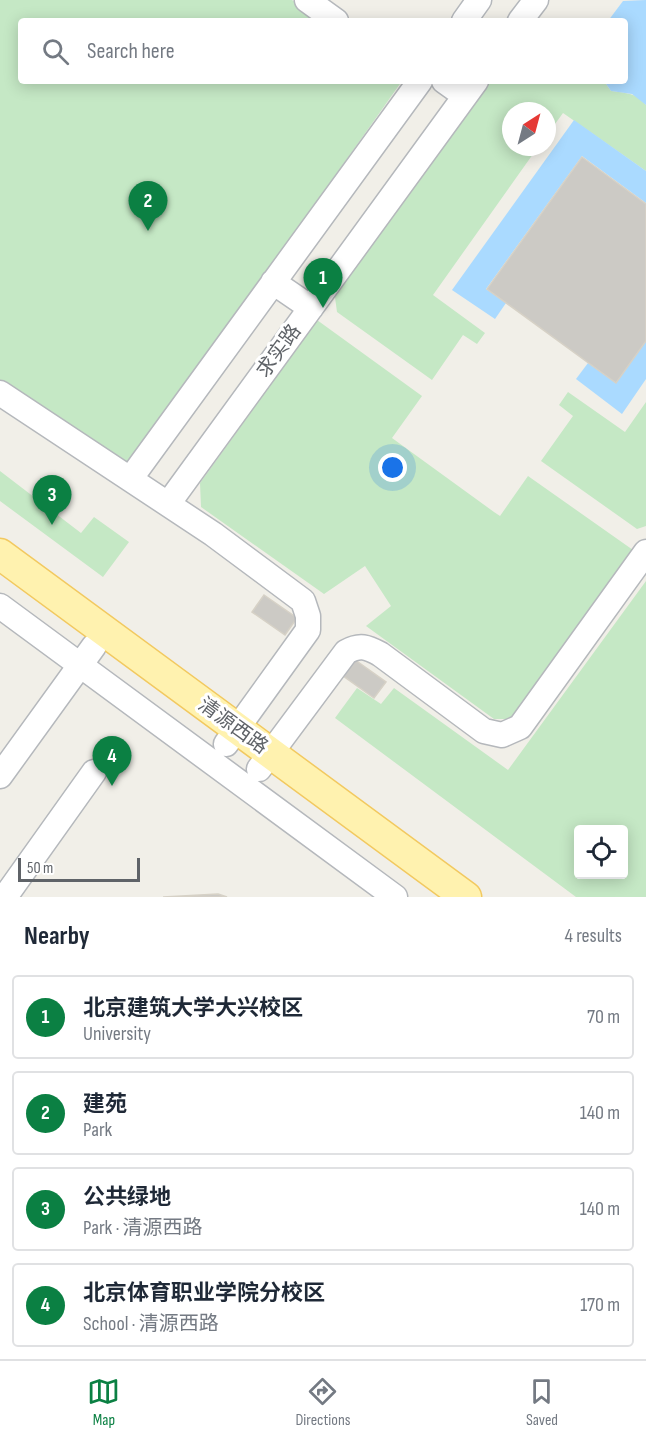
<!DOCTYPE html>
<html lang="en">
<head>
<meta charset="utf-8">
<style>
  body { margin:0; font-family:"Sofia Sans Condensed","Noto Sans SC",sans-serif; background:#f6f6f7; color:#1f2937 }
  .controls { position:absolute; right:18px; bottom:18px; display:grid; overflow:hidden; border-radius:6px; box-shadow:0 3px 15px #0003 }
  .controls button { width:54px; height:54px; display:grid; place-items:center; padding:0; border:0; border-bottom:2px solid #e0e1e3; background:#fff; color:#1f2937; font:30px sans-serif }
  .compass { position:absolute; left:502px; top:102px; width:54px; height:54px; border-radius:50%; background:#fff; box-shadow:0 3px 15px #0003; rotate:36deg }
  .scale { position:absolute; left:18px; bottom:15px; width:122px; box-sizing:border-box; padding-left:6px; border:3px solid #5f6368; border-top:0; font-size:16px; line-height:21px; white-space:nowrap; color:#5f6368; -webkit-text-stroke:4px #fff; paint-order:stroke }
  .you { position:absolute; left:393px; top:468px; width:21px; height:21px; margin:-15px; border:4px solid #fff; border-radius:50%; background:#1a73e8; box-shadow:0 0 0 9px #1a73e833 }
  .badge { display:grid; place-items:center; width:39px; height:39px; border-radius:50%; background:#0b8043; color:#fff; font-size:20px; font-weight:700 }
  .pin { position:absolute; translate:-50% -50px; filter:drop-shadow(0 2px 3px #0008) }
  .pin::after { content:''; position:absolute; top:32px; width:21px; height:18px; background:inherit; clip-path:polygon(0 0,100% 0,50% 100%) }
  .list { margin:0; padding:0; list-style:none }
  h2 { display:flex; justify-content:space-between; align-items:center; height:78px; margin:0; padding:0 24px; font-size:26px }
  h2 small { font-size:20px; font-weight:400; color:#747a83 }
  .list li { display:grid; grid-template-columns:39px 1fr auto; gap:18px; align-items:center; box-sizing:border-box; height:84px; margin:0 12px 12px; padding:0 12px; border:2px solid #e0e1e3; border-radius:6px }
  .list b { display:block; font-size:22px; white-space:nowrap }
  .list p { margin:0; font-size:20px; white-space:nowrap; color:#747a83 }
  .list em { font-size:20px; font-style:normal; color:#747a83 }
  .icon { flex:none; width:33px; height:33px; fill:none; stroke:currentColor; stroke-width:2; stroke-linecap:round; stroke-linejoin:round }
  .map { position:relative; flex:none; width:646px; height:897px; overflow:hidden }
  .search { position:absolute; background:#fff; box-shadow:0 3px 15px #0003; left:18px; right:18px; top:18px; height:66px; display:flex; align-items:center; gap:15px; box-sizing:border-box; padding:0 21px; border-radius:6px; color:#747a83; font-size:22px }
  .sheet { height:462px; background:#fff }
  nav { display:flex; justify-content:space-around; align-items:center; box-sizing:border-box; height:84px; border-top:2px solid #e0e1e3; background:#fff; font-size:16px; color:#747a83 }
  nav a { display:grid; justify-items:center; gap:3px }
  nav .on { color:#0b8043 }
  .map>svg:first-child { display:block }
</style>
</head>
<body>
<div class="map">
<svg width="646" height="897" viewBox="0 0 646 897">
  <rect width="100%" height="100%" fill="#f1efe8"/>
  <path fill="#c5e8c5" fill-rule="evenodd" d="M 0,0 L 292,0 L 321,21 L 21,21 L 21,81 L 402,81 L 130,466 L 0,381 Z
    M 487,81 L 604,81 L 611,91 C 625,93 638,93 646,105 L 646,171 L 563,113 L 547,135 L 547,111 L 511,111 L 511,147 L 538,147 L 433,295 L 485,333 L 477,344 L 463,335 L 432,380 L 337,312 L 334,290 Z
    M 317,320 L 422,396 L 392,438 L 494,512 L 500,516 L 528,476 L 633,550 L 513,719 L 494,719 L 366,626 L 391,606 L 365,566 L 324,594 L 201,507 L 200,483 Z
    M 568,392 L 625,432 L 646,402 L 646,526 L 637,529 L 541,461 L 573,416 L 559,405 Z
    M 0,471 L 81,533 L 94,517 L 129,542 L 103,577 L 0,501 Z
    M 646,581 L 646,897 L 576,897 L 335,718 L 357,688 L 381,704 L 394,688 L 508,770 ZM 578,830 L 624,830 L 624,874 L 578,874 Z"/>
  <path fill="#aadaff" d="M 646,0 L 646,105 L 632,94 L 611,91 L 604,81 L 625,81 L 625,21 L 608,21 L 623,1 Z
    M 574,120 L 646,171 L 646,203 L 582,156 L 486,289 L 506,303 L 495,319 L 452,290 Z
    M 646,341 L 646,379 L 622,414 L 576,379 L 588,363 L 616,383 Z"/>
  <path fill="#cccac5" stroke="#d6d1c6" stroke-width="1.5" d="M 582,157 L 646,204 L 646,341 L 616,383 L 487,289 Z
    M 264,595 L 297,618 L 285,635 L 252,612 Z
    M 351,657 L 386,682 L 374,698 L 339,673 Z
    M 218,894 L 227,897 L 163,897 Z"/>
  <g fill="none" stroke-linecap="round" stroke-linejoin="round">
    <g stroke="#b5b8bc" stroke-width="27">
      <path id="minor" d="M 307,0 L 336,21
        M 464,21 L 479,0
        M 520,21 L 536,0
        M 444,81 L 465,96
        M 273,282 L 311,308
        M 0,393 L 213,534 L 303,601 L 308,616 L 308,630 L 226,744
        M 131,478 L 420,81
        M 168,504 L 476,81
        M 0,606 L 395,897
        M 259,769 L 346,652 C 360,644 367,647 380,654 L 484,731 L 502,735 L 520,727 L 646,552
        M 0,776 L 94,646
        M 5,897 L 94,772"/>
    </g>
    <g stroke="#f2c960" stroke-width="33">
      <path id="major" d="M 0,554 L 466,897"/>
    </g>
    <use href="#minor" stroke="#fff" stroke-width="24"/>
    <use href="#major" stroke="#fff2af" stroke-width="30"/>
  </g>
  <g text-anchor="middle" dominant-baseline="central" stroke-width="6" stroke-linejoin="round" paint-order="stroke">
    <g font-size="20" fill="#5f6368" stroke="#fff">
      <text transform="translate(279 351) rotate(-54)">求实路</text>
      <text transform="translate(233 726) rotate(36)">清源西路</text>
    </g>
  </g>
</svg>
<div class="controls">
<button><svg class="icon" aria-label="locate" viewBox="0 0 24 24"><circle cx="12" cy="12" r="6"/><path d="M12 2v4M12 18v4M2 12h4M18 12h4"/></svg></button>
</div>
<svg class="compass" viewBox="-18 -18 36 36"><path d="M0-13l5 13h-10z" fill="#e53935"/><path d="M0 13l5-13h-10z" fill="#747a83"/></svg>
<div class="scale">50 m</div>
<div class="you"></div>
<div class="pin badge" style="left:323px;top:308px">1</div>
<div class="pin badge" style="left:148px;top:231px">2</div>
<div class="pin badge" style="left:52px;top:525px">3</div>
<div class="pin badge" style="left:112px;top:786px">4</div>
<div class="search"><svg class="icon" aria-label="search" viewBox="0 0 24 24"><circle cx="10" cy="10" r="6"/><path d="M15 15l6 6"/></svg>Search here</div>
</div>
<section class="sheet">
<h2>Nearby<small>4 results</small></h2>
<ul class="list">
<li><span class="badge">1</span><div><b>北京建筑大学大兴校区</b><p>University</p></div><em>70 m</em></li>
<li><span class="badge">2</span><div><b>建苑</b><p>Park</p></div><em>140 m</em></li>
<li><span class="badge">3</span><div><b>公共绿地</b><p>Park · 清源西路</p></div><em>140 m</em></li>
<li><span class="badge">4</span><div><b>北京体育职业学院分校区</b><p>School · 清源西路</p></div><em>170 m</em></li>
</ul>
</section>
<nav>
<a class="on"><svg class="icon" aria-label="map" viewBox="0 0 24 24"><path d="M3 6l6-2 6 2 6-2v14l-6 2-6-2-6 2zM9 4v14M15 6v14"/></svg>Map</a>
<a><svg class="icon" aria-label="directions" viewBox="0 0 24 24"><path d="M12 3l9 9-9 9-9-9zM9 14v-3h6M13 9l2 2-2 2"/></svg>Directions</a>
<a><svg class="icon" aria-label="saved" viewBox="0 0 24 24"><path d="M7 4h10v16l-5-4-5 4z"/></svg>Saved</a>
</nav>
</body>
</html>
